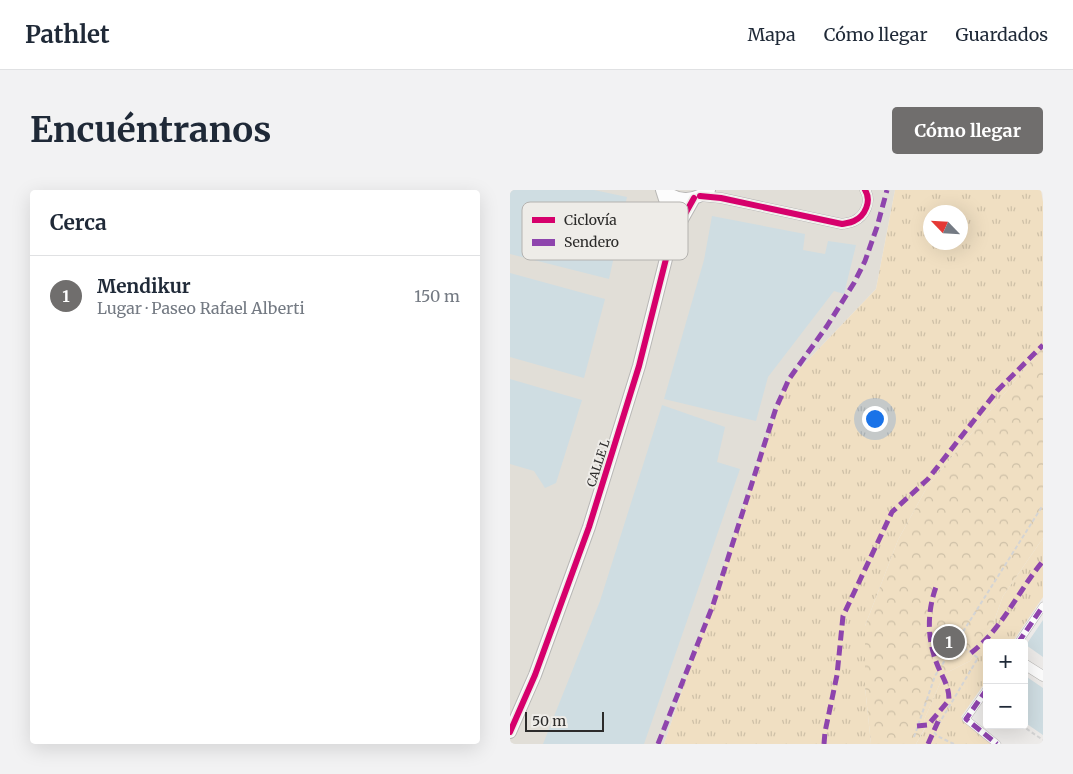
<!DOCTYPE html>
<html lang="es">
<head>
<meta charset="utf-8">
<style>
  body { margin:0; font-family:Merriweather,serif; background:#f2f2f3; color:#1f2937 }
  .controls { position:absolute; right:15px; bottom:15px; display:grid; overflow:hidden; border-radius:5px; box-shadow:0 5px 20px #0002 }
  .controls button { width:45px; height:45px; display:grid; place-items:center; padding:0; border:0; border-bottom:1px solid #e0e1e3; background:#fff; color:#1f2937; font:25px sans-serif }
  .compass { position:absolute; left:413px; top:15px; width:45px; height:45px; border-radius:50%; background:#fff; box-shadow:0 5px 20px #0002; rotate:295deg }
  .scale { position:absolute; left:15px; bottom:12px; width:79px; box-sizing:border-box; padding-left:5px; border:2px solid #2c2b2a; border-top:0; font-size:14px; line-height:18px; white-space:nowrap; color:#2c2b2a; -webkit-text-stroke:4px #eeece8; paint-order:stroke }
  .you { position:absolute; left:364px; top:228px; width:18px; height:18px; margin:-12px; border:4px solid #fff; border-radius:50%; background:#1a73e8; box-shadow:0 0 0 8px #1a73e833 }
  .badge { display:grid; place-items:center; width:32px; height:32px; border-radius:50%; background:#706e6d; color:#fff; font-size:16px; font-weight:700 }
  .pin { position:absolute; translate:-50% -50%; border:2px solid #fff; box-shadow:0 1px 5px #0006 }
  .list { margin:0; padding:0; list-style:none }
  h2 { display:flex; justify-content:space-between; align-items:center; height:65px; margin:0; padding:0 20px; font-size:21px }
  h2 small { font-size:16px; font-weight:400; color:#747a83 }
  .list li { display:grid; grid-template-columns:32px 1fr auto; gap:15px; align-items:center; box-sizing:border-box; height:80px; padding:0 20px; border-top:1px solid #e0e1e3 }
  .list b { display:block; font-size:19px; white-space:nowrap }
  .list p { margin:0; font-size:16px; white-space:nowrap; color:#747a83 }
  .list em { font-size:16px; font-style:normal; color:#747a83 }
  .map { position:relative; flex:none; width:533px; height:554px; overflow:hidden; border-radius:5px }
  header { display:flex; align-items:center; gap:30px; box-sizing:border-box; height:70px; padding:0 25px; background:#fff; border-bottom:1px solid #e0e1e3 }
  header strong { font-size:24px }
  nav { display:flex; gap:28px; margin-inline-start:auto; font-size:18px }
  .intro { display:flex; align-items:center; justify-content:space-between; box-sizing:border-box; height:120px; padding:0 30px }
  h1 { margin:0; font-size:35px }
  .button { padding:12px 22px; border-radius:5px; background:#706e6d; color:#fff; font-size:18px; font-weight:700 }
  main { display:flex; gap:30px; padding:0 30px }
  aside { flex:1; background:#fff; border-radius:5px; box-shadow:0 5px 20px #0002 }
  .map>svg:first-child { display:block }
</style>
</head>
<body>
<header>
<strong>Pathlet</strong>
<nav><a>Mapa</a><a>Cómo llegar</a><a>Guardados</a></nav>
</header>
<div class="intro"><h1>Encuéntranos</h1><a class="button">Cómo llegar</a></div>
<main>
<aside>
<h2>Cerca<small></small></h2>
<ul class="list">
<li><span class="badge">1</span><div><b>Mendikur</b><p>Lugar · Paseo Rafael Alberti</p></div><em>150 m</em></li>
</ul>
</aside>
<div class="map">
<svg width="533" height="554" viewBox="0 0 533 554">
  <defs>
    <pattern id="grass-tufts" width="24" height="20" patternUnits="userSpaceOnUse" patternTransform="scale(1.25)"><rect width="24" height="20" fill="#f0dfc2"/><path d="M3 7l-1-3M5 7V3M7 7l1-3M15 17l-1-3M17 17v-4M19 17l1-3" fill="none" stroke="#cec0a7"/></pattern>
    <pattern id="forest-crowns" width="20" height="18" patternUnits="userSpaceOnUse" patternTransform="scale(1.25)"><rect width="20" height="18" fill="#f0dfc2"/><path d="M2 6a3 3 0 1 1 6 0M12 15a3 3 0 1 1 6 0" fill="none" stroke="#cec0a7"/></pattern>
  </defs>
  <rect width="100%" height="100%" fill="#edebe9"/>
  <path fill="#e1ded7" d="M 0,0 L 385,0 L 366,99 L 276,193 L 154,554 L 0,554 Z"/>
  <path fill="url(#grass-tufts)" fill-rule="evenodd" d="M 385,0 L 531,0 L 533,12 L 533,157 L 417,297 L 388,350 L 355,436 L 355,497 L 361,554 L 154,554 L 276,193 L 366,99 ZM 420,22 L 450,22 L 450,52 L 420,52 Z
    M 533,348 L 533,407 L 502,453 L 477,453 L 477,490 L 451,527 L 482,554 L 406,554 L 416,537 L 414,530 L 434,484 L 460,471 L 483,434 L 493,406 Z"/>
  <path fill="url(#forest-crowns)" d="M 533,157 L 533,348 L 493,406 L 483,434 L 460,471 L 434,484 L 414,530 L 416,536 L 406,554 L 361,554 L 355,497 L 355,436 L 388,350 L 417,297 Z"/>
  <path fill="#cfdde2" d="M 0,0 L 84,0 L 117,7 L 99,89 L 0,64 Z
    M 202,26 L 295,44 L 293,60 L 315,64 L 318,51 L 346,55 L 334,104 L 324,101 L 258,187 L 246,231 L 154,209 L 194,70 Z
    M 0,83 L 95,109 L 74,188 L 0,167 Z
    M 0,189 L 72,210 L 46,293 L 35,298 L 24,281 L 0,274 Z
    M 152,215 L 215,237 L 207,272 L 230,279 L 134,554 L 33,554 L 90,411 Z
    M 533,430 L 533,467 L 516,455 Z
    M 514,485 L 533,498 L 533,545 L 514,532 Z"/>
  <g fill="none" stroke-linecap="round" stroke-linejoin="round">
    <g stroke="#b8b7b5" stroke-width="8">
      <path id="pedestrian" d="M 508,453 L 533,416
        M 477,499 L 456,529 L 487,554"/>
    </g>
    <g stroke="#b8b7b5" stroke-width="11">
      <path id="minor" d="M 190,6 L 211,8 L 332,34 C 336,33 340,33 344,31 C 355,26 362,11 355,0
        M 514,474 L 533,486"/>
    </g>
    <g stroke="#b8b7b5" stroke-width="14">
      <path id="tertiary" d="M 152,0 L 159,22 L 161,49
        M 155,0 C 167,13 185,11 199,0
        M 0,542 L 25,485 L 79,337 L 129,176 L 161,49 L 184,8"/>
    </g>
    <path stroke="#d4d4d4" stroke-width="2" stroke-dasharray="4 2.5" stroke-linecap="butt" d="M 511,535 L 533,550
      M 404,547 L 425,486 L 533,315
      M 444,554 L 427,546 L 424,542 L 468,468 L 446,452"/>
    <use href="#pedestrian" stroke="#fcfcfc" stroke-width="7"/>
    <use href="#minor" stroke="#fcfcfc" stroke-width="10"/>
    <use href="#tertiary" stroke="#fcfcfc" stroke-width="12"/>
    <path stroke="#8e44ad" stroke-width="5" stroke-dasharray="10 5" stroke-linecap="butt" d="M 508,453 L 533,416
      M 461,463 C 493,438 508,401 533,371
      M 477,499 L 456,529 L 487,554
      M 407,536 L 418,535 L 439,510 C 439,495 432,487 427,474 C 417,449 417,422 426,397
      M 148,554 L 203,415 L 266,218 L 279,189 L 317,136 L 344,93 L 355,71 L 367,37 L 377,0
      M 314,554 L 315,542 L 327,485 L 333,426 L 382,322 L 418,289 L 487,201 L 533,155
      M 418,554 L 430,527"/>
    <g stroke="#eeece8" stroke-width="9">
      <path id="cycleway" d="M 190,6 L 211,8 L 332,34 C 336,33 340,33 344,31 C 355,26 362,11 355,0
        M 0,542 L 25,485 L 79,337 L 129,176 L 161,49 L 184,8"/>
    </g>
    <use href="#cycleway" stroke="#d6006c" stroke-width="6"/>
  </g>
  <g text-anchor="middle" dominant-baseline="central" stroke-width="4" stroke-linejoin="round" paint-order="stroke">
    <g font-size="12" fill="#2c2b2a" stroke="#eeece8">
      <text transform="translate(88 273) rotate(-72)">CALLE L</text>
    </g>
  </g>
  <rect x="12" y="12" width="166" height="58" rx="8" fill="#eeece8" stroke="#b4b2af" stroke-width="1"/>
  <rect x="22" y="27" width="23" height="6" fill="#d6006c"/>
  <rect x="22" y="49" width="23" height="7" fill="#8e44ad"/>
  <g font-size="14" fill="#2c2b2a">
    <text x="54" y="35">Ciclovía</text>
    <text x="54" y="57">Sendero</text>
  </g>
</svg>
<div class="controls">
<button>+</button>
<button>−</button>
</div>
<svg class="compass" viewBox="-18 -18 36 36"><path d="M0-13l5 13h-10z" fill="#e53935"/><path d="M0 13l5-13h-10z" fill="#747a83"/></svg>
<div class="scale">50 m</div>
<div class="you"></div>
<div class="pin badge" style="left:439px;top:452px">1</div>
</div>
</main>
</body>
</html>
